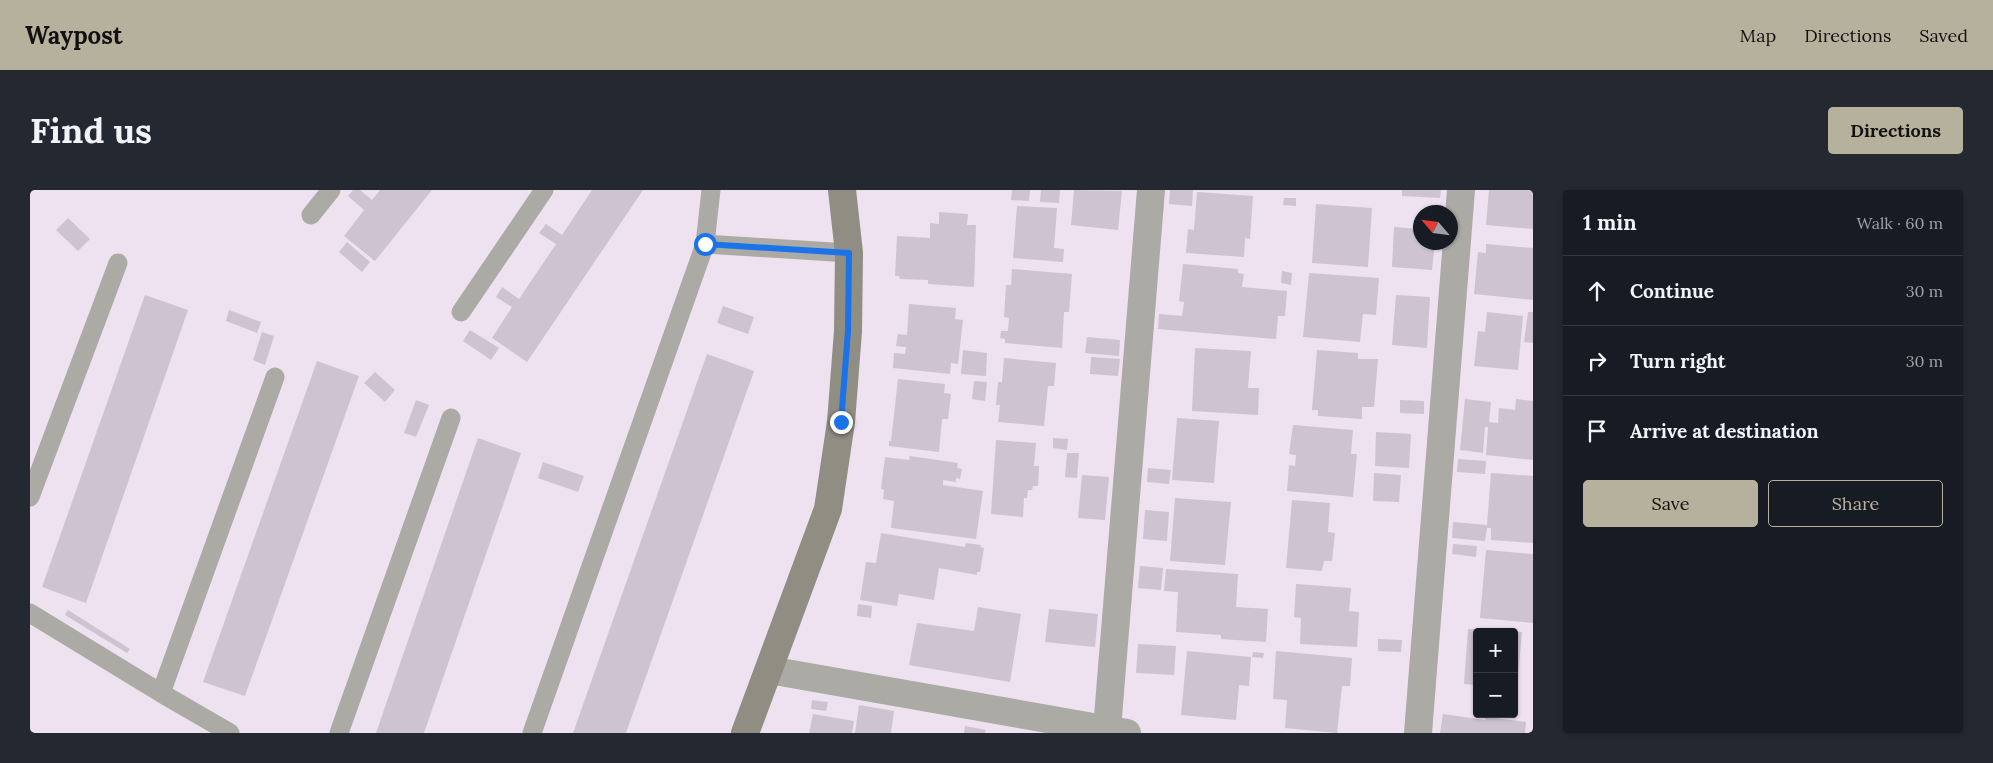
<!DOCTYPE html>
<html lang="en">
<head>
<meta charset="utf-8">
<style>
  body { margin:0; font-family:Lora,serif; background:#242831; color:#f1f3f6 }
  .controls { position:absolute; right:15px; bottom:15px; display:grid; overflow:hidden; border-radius:5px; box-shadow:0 1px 4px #0004 }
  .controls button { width:45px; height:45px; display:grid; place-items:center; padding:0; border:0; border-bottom:1px solid #363941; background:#171b24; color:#f1f3f6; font:25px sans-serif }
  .compass { position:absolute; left:1383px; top:15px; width:45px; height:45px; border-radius:50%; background:#171b24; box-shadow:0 1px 4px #0004; rotate:298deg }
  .stop { position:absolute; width:15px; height:15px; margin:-11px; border:4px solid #1a73e8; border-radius:50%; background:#fff }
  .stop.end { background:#1a73e8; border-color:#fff; box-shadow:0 1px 5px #0008 }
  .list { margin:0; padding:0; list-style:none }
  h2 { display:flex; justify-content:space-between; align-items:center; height:65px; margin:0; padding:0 20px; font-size:21px }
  h2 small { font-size:16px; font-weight:400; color:#9ea1a6 }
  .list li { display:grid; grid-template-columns:32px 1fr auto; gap:15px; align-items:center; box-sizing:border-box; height:70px; padding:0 20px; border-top:1px solid #363941 }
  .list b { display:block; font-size:19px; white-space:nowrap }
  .list em { font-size:16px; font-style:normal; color:#9ea1a6 }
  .actions { display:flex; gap:10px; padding:15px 20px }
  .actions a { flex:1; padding:11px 0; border:1px solid #b6b19c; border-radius:5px; text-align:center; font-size:18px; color:#b6b19c }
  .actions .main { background:#b6b19c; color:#111 }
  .icon { flex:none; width:28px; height:28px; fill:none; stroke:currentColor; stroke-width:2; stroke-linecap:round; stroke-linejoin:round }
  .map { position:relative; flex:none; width:1503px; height:543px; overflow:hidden; border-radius:5px }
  header { display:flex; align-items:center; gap:30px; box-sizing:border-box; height:70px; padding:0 25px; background:#b6b19c; color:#111 }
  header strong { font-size:24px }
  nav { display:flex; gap:28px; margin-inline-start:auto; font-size:18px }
  .intro { display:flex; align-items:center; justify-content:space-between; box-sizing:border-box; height:120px; padding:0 30px }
  h1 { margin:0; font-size:35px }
  .button { padding:12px 22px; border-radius:5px; background:#b6b19c; color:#111; font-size:18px; font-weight:700 }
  main { display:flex; gap:30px; padding:0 30px }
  aside { flex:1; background:#171b24; border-radius:5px; box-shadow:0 1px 4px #0004 }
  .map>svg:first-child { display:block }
</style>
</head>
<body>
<header>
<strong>Waypost</strong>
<nav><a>Map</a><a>Directions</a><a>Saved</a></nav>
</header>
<div class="intro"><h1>Find us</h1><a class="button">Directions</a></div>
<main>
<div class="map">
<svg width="1503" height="543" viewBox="0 0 1503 543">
  <rect width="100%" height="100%" fill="#eee2f0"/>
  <path fill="#cec3d0" d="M 323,0 L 330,0 L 342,10 L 350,0 L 402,0 L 345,71 L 314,46 L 334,20 L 318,6 Z
    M 562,0 L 613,0 L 497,172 L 462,148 L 482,117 L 466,107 L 472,97 L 489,109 L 526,54 L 509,43 L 516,34 L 532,45 Z
    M 982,0 L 1000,0 L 999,11 L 981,10 Z
    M 1011,0 L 1030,0 L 1029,13 L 1010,12 Z
    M 1044,0 L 1092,1 L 1088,40 L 1041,35 Z
    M 1140,0 L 1163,0 L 1162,16 L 1139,14 Z
    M 1372,0 L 1411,0 L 1410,8 L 1372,6 Z
    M 1459,0 L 1503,0 L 1503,39 L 1456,35 Z
    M 1167,2 L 1223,6 L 1220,49 L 1215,48 L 1214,67 L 1156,63 L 1158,39 L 1164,40 Z
    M 1254,8 L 1266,8 L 1266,16 L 1253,15 Z
    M 1286,14 L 1342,18 L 1338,77 L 1282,73 Z
    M 987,16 L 1027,18 L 1024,58 L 1034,59 L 1033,72 L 983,68 Z
    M 909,22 L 938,24 L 937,35 L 946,35 L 944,97 L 898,94 L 898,90 L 870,89 L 869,86 L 865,86 L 867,46 L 900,48 L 900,33 L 909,34 Z
    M 38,28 L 60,49 L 48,61 L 26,40 Z
    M 1364,37 L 1390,39 L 1390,52 L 1405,52 L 1402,80 L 1362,77 Z
    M 317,52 L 340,72 L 332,82 L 309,62 Z
    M 1456,54 L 1503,58 L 1503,110 L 1444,104 L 1448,62 L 1456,63 Z
    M 1153,74 L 1208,79 L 1208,83 L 1214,84 L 1212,97 L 1257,101 L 1255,126 L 1248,126 L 1246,149 L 1128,139 L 1129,124 L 1152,126 L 1154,112 L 1149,111 Z
    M 982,79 L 1042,84 L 1039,122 L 1034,122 L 1032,158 L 975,153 L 975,149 L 970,148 L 971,141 L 978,141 L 979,128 L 974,127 L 976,95 L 981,95 Z
    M 1252,81 L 1262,83 L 1261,95 L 1251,93 Z
    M 1279,83 L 1349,88 L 1346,125 L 1333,124 L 1330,152 L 1273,147 Z
    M 115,105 L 158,120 L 56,413 L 12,397 Z
    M 1366,105 L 1400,107 L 1397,158 L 1362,155 Z
    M 879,114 L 926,118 L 925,129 L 933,130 L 928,174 L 921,173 L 920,184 L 863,178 L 864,163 L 875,164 L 876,157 L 866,156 L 868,144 L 877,145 Z
    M 693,116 L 724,127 L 718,144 L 687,133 Z
    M 199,120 L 231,132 L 227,143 L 196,131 Z
    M 1457,122 L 1493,126 L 1488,180 L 1444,176 L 1448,141 L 1455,142 Z
    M 1498,122 L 1503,122 L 1503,153 L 1494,152 Z
    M 440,140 L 469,158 L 461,170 L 433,151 Z
    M 232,142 L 244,146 L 235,175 L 223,170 Z
    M 1057,147 L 1090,150 L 1089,166 L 1055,163 Z
    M 1165,158 L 1221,161 L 1218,198 L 1229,198 L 1228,225 L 1162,221 Z
    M 933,160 L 957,163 L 956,186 L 931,184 Z
    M 1287,160 L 1328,163 L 1328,169 L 1348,169 L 1344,217 L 1332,217 L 1332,229 L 1288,226 L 1288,220 L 1282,220 Z
    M 677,164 L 724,181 L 596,543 L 543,543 Z
    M 1061,167 L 1090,169 L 1088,186 L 1060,184 Z
    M 974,168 L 1026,173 L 1024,196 L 1018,196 L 1014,236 L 968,232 L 970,215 L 966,215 L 968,192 L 972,192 Z
    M 287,171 L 329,186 L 215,506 L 173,492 Z
    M 345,182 L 365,200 L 355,212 L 334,193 Z
    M 868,189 L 915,194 L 914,203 L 921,204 L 918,229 L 912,229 L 909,262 L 859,256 L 859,251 L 861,251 Z
    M 944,191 L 957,192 L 955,211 L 942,209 Z
    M 1435,209 L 1461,212 L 1459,232 L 1468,233 L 1469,218 L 1485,220 L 1486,209 L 1503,211 L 1503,270 L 1456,265 L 1458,237 L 1455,237 L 1453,263 L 1430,260 Z
    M 386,210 L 399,215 L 386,247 L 374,243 Z
    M 1370,210 L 1394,211 L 1394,224 L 1370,223 Z
    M 1147,228 L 1189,231 L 1184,293 L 1142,290 Z
    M 1263,235 L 1323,240 L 1321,264 L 1327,264 L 1323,307 L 1257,301 L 1259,275 L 1265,276 L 1266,265 L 1259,264 Z
    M 1346,242 L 1381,244 L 1379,278 L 1345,276 Z
    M 448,248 L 491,263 L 394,543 L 346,543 Z
    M 1023,248 L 1038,249 L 1037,260 L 1023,258 Z
    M 966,250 L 1006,253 L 1004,276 L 1009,276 L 1008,296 L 1003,296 L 1002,300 L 998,300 L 997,308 L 994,308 L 993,327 L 961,324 Z
    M 1037,263 L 1049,263 L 1047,288 L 1035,287 Z
    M 880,266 L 928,273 L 927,278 L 932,279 L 930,289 L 926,288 L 926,292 L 913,290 L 913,295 L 953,301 L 946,349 L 861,338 L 864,311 L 853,309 L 854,300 L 851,299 L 855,267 L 879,270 Z
    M 1428,269 L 1456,271 L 1455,284 L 1427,282 Z
    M 513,272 L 554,286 L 548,302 L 508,288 Z
    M 1118,278 L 1141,280 L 1139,294 L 1117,292 Z
    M 1344,283 L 1371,285 L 1369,312 L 1343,311 Z
    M 1461,283 L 1503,286 L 1503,353 L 1461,350 L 1461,338 L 1457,338 L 1455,351 L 1422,348 L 1423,332 L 1457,335 Z
    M 1052,285 L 1079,287 L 1075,330 L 1048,328 Z
    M 1145,308 L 1201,312 L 1195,375 L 1140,371 Z
    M 1262,310 L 1300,313 L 1298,342 L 1305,343 L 1302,371 L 1294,371 L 1292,381 L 1256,378 Z
    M 1115,320 L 1139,322 L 1137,351 L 1113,349 Z
    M 851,343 L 935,357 L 936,353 L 951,355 L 950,357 L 954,358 L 950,382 L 947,382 L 947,385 L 909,378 L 904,410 L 869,404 L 867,416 L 830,410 L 836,372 L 846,373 Z
    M 1423,354 L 1447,356 L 1446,367 L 1422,364 Z
    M 1456,360 L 1503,364 L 1503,433 L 1450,428 Z
    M 1110,376 L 1133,378 L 1131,400 L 1108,398 Z
    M 1136,379 L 1208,384 L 1206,417 L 1238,419 L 1236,452 L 1191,449 L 1191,445 L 1146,442 L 1148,402 L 1134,401 Z
    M 1266,394 L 1321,398 L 1319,421 L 1329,422 L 1327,457 L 1270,454 L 1271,428 L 1264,427 Z
    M 828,414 L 842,416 L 841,428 L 827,426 Z
    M 948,417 L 991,424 L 980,492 L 879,475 L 887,433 L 944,441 Z
    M 1019,419 L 1068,424 L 1065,457 L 1015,452 Z
    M 38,420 L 100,459 L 97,463 L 35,425 Z
    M 1438,439 L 1463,440 L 1462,442 L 1447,442 L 1447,495 L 1434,494 Z
    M 1484,442 L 1492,442 L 1486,509 L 1484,509 Z
    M 1348,449 L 1372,450 L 1371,462 L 1348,461 Z
    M 1108,454 L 1146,456 L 1144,485 L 1106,483 Z
    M 1157,461 L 1221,467 L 1219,496 L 1209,495 L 1206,530 L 1151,525 Z
    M 1246,461 L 1322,468 L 1320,496 L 1312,496 L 1307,543 L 1255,538 L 1257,510 L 1243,509 Z
    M 1223,462 L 1234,463 L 1233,468 L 1222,467 Z
    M 782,510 L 798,512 L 796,521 L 781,519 Z
    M 829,515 L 864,521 L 861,543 L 825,543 Z
    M 783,524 L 824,531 L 822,543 L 779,543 Z
    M 1413,524 L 1455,530 L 1456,527 L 1496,532 L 1495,543 L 1410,543 Z
    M 935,536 L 956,540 L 955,543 L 934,543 Z"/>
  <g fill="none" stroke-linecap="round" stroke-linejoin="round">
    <path stroke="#acaaa4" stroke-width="19" d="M 281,25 L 301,0
      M 675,54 L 819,63
      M 431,122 L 514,0
      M 0,307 L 88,73
      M 0,423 L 131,503 L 200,543
      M 131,503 L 245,187
      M 309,543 L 421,228
      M 502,543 L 675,54 L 681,0"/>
    <path stroke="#acaaa4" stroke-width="28" d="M 739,480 L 1097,543
      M 1077,539 L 1121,0
      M 1388,543 L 1431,0"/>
    <path stroke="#908d83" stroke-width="28" d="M 715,543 L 798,319 L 811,232 L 818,141 L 819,63 L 812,0"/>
  </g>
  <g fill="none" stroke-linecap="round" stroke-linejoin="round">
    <path stroke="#1a73e8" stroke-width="6" d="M 675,54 L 819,63 L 818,141 L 811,232"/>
  </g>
</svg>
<div class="controls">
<button>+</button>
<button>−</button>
</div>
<svg class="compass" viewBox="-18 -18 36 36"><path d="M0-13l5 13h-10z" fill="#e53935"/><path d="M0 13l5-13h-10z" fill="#9ea1a6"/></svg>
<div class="stop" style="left:675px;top:54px"></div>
<div class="stop end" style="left:811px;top:232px"></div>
</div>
<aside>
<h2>1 min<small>Walk · 60 m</small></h2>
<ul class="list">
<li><svg class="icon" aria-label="ahead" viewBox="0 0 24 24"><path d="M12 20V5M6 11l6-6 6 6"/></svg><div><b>Continue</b></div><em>30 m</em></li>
<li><svg class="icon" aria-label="right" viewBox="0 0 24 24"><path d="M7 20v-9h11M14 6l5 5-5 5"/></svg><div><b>Turn right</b></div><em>30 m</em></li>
<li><svg class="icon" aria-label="arrive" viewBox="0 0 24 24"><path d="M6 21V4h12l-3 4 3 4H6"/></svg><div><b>Arrive at destination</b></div></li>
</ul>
<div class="actions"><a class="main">Save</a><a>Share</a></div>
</aside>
</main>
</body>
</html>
